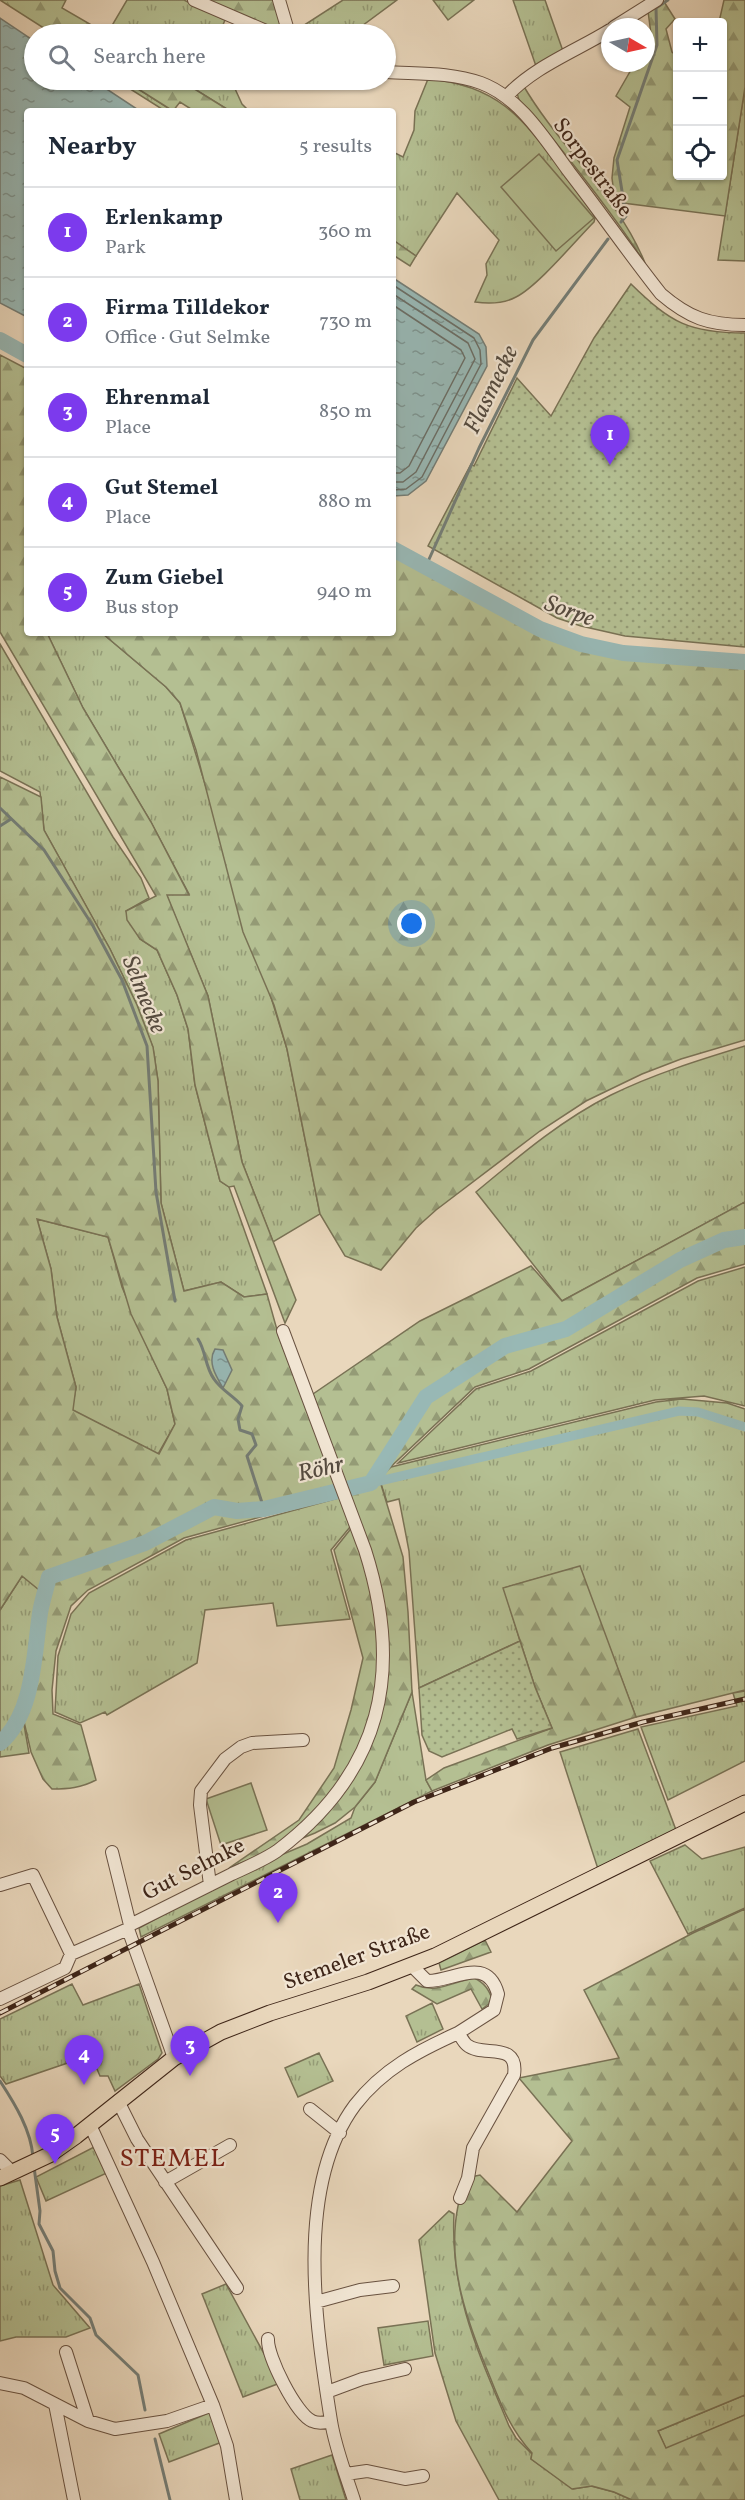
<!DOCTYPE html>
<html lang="en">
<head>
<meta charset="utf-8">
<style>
  body { margin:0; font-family:Vollkorn,serif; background:#f2f2f3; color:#1f2937 }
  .controls { position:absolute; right:18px; top:18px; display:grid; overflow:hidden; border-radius:6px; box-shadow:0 2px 4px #0004 }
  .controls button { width:54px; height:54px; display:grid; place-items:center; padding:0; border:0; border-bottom:2px solid #e0e1e3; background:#fff; color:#1f2937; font:30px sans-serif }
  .compass { position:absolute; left:601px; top:18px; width:54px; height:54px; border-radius:50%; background:#fff; box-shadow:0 2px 4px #0004; rotate:99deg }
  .you { position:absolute; left:412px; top:924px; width:21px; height:21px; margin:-15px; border:4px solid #fff; border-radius:50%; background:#1a73e8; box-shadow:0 0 0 9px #1a73e833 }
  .badge { display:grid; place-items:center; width:39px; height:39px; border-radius:50%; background:#7c3aed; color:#fff; font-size:20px; font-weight:700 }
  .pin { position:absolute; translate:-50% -50px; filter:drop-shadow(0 2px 3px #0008) }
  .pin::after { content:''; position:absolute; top:32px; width:21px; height:18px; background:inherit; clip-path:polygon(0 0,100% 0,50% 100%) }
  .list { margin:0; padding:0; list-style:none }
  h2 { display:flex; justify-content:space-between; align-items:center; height:78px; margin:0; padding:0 24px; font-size:26px }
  h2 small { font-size:20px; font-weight:400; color:#747a83 }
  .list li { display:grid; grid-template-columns:39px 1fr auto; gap:18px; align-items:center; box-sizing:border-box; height:90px; padding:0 24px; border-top:2px solid #e0e1e3 }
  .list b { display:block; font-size:22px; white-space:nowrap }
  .list p { margin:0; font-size:20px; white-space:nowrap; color:#747a83 }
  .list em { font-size:20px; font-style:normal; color:#747a83 }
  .icon { flex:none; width:33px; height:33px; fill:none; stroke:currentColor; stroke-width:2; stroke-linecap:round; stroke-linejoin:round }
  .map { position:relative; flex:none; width:745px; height:2500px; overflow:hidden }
  .search { position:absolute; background:#fff; box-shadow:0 2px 4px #0004; left:24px; top:24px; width:372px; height:66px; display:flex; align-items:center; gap:15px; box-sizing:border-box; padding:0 21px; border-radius:33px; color:#747a83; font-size:22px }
  .panel { position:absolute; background:#fff; box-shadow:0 2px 4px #0004; left:24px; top:108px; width:372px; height:528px; border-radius:6px }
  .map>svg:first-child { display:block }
</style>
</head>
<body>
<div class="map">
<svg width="745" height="2500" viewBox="0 0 745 2500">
  <defs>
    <pattern id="grass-tufts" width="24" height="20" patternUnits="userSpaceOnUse" patternTransform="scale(1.5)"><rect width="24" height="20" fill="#b4bf92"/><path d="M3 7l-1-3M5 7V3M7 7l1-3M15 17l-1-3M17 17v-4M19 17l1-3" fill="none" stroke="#949b76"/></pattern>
    <pattern id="forest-firs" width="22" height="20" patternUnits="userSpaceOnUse" patternTransform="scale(1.5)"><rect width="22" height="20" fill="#b4bf92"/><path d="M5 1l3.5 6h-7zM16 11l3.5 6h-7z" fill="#949b76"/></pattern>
    <pattern id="park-dots" width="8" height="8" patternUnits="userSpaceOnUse" patternTransform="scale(1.5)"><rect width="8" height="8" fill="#b4bf92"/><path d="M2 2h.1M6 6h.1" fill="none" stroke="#949b76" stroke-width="1.8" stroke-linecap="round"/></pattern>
    <pattern id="water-ripples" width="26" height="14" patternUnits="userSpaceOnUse" patternTransform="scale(1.5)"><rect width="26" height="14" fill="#98b8b5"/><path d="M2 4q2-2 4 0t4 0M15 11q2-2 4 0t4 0" fill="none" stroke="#7d9592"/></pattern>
  </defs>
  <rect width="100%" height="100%" fill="#e9d7bc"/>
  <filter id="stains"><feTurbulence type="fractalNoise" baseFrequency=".00333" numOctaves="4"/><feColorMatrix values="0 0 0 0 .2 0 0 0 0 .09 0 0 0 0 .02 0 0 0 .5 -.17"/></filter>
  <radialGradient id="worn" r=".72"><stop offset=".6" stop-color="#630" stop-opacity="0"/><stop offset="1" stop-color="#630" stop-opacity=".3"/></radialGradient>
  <path fill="url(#grass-tufts)" stroke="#797255" stroke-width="1.5" d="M 127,0 L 184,0 L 225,20 L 219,34 L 107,34 Z
    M 343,0 L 397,0 L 351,34 L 297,34 L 295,31 Z
    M 433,0 L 474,0 L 448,20 Z
    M 513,0 L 545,0 L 564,54 L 537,69 Z
    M 428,79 C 499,85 523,119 563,172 C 573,186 588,201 595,218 L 594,222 C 575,241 538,286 516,297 C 503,304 489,304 475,302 L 487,275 L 486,264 L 499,240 L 457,193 L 416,256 L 393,240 L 393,152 L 403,157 L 414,130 L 415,111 Z
    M 116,80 L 124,80 L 173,111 L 165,111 Z
    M 180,80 L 231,80 L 242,104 L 249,111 L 230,111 Z
    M 745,87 L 745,261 L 718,260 Z
    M 47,633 L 102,633 L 166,687 L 180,703 L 287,1049 L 320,1214 L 273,1242 L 242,1162 L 208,996 L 166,894 L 189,894 L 151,822 L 83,708 Z
    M 0,644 L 113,837 L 141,878 L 149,898 L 126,911 L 140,939 L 157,950 L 177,995 L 188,1029 L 195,1085 L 220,1181 L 229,1187 L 267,1294 L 244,1297 L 221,1282 L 184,1291 L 161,1203 L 158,1081 L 153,1048 L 137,1005 L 110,949 L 44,830 L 40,792 L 0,771 Z
    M 745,1046 L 745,1202 L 562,1301 L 476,1192 C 518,1157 561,1120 611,1095 C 654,1074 699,1060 745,1046 Z
    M 37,1219 L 108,1237 L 122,1287 L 146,1344 L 167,1389 L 175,1424 L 158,1454 L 72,1410 L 76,1387 L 57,1317 L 51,1269 Z
    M 745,1267 L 745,1406 L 704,1396 L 655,1400 L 398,1463 L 476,1389 L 531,1371 L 698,1281 Z
    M 682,1399 L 727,1403 L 745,1409 L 745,1690 L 636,1717 L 579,1567 L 504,1588 L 520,1641 L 419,1688 L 409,1551 L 399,1499 L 387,1502 L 379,1478 L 391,1467 L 656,1402 Z
    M 342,1497 L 350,1527 L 331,1550 L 350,1619 L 277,1626 L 273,1603 L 205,1610 L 197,1663 L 107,1715 L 105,1712 L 80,1723 L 55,1712 L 58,1656 L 71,1614 L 89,1593 L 186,1540 Z
    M 22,1576 L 40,1590 L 22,1713 L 29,1753 L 0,1757 L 0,1610 Z
    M 745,1691 L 745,1761 L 668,1800 L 641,1727 L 737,1706 L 733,1693 Z
    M 412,1692 L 426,1780 L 432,1791 L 141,1937 L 139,1928 L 241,1872 L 307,1844 L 351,1818 L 355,1807 L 375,1782 Z
    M 638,1729 L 676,1830 L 598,1869 L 560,1752 Z
    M 685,1845 L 702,1859 L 745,1847 L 745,1908 L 688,1934 L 650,1861 Z
    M 72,1984 L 83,2005 L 139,1984 L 162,2053 L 158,2059 L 115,2091 L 108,2076 L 100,2076 L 91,2055 L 6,2084 L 0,2076 L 0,2019 Z
    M 432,2003 L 443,2029 L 417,2042 L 406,2016 Z
    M 319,2053 L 333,2081 L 298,2097 L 285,2068 Z
    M 96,2146 L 109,2172 L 46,2201 L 36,2177 Z
    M 20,2180 L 53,2285 L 90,2328 L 66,2337 L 16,2337 L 0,2341 L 0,2186 Z
    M 449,2211 L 454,2214 C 450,2295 479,2354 509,2426 L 516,2438 L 532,2454 L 531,2459 L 573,2489 L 591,2486 L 614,2492 L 632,2500 L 499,2500 L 456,2421 L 435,2353 L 419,2240 Z
    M 226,2284 L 280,2383 L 243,2397 L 202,2294 Z
    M 428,2321 L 433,2356 L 384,2365 L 378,2328 Z
    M 745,2395 L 745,2415 L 666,2449 L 658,2431 Z
    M 211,2412 L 222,2442 L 169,2462 L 159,2434 Z
    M 332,2455 L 346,2500 L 300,2500 L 291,2469 Z"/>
  <path fill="url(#forest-firs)" stroke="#797255" stroke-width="1.5" fill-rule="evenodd" d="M 0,0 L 66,0 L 62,8 L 107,34 L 53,34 Z
    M 205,0 L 275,0 L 281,23 L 278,28 L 271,29 Z
    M 663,0 L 675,19 L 666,29 L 672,52 L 677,56 L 678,176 L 722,176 L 722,22 L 719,22 L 724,0 L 745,0 L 745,87 L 725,216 L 615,202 L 612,178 L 614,158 L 630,107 L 616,96 L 635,63 L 646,63 L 646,44 L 651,34 L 648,11 Z
    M 124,80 L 180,80 L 230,111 L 194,111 L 180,102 L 173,111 Z
    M 523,85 C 559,147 618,196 645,263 C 613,214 576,167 539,122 C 531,112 519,106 517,93 Z
    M 393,240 L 416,256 L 410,266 L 393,255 Z
    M 0,355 L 27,369 L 27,633 L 47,633 L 83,708 L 151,822 L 189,895 L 167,895 L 208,996 L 242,1162 L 296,1300 L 285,1323 L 234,1186 L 229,1187 L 220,1181 L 195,1085 L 188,1029 L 177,995 L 157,950 L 140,939 L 127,920 L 126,911 L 156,896 L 0,632 Z
    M 393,555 C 453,586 513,625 578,645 C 631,662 690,661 745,665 L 745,1040 L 681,1059 L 642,1074 L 586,1101 L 540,1131 L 436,1210 L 416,1228 L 381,1270 L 345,1256 L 320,1214 L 287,1049 L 274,1005 L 243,932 L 196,750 L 180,703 L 166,687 L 102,633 L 393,633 Z
    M 0,777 L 41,797 L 44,830 L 110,949 L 137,1005 L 153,1047 L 158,1081 L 161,1203 L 184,1291 L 221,1282 L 244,1297 L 267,1294 L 279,1337 L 340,1495 L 184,1538 L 88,1590 L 71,1606 L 56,1651 L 52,1690 L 53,1714 L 81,1725 L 96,1780 C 81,1788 68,1789 52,1789 L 43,1779 L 31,1752 L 22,1713 L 39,1590 L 22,1576 L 0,1610 ZM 37,1219 L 108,1237 L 131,1314 L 167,1389 L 175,1424 L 159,1454 L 73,1410 L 76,1387 L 57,1317 L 51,1269 Z
    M 745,1202 L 745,1264 L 697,1278 L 529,1369 L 475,1387 L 379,1478 L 403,1557 L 408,1612 L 412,1692 L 375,1782 L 355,1807 L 335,1823 L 315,1833 L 229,1868 L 299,1820 L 334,1768 L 351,1710 L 363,1658 L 334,1550 L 353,1526 L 313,1394 L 420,1321 L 531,1266 L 562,1301 Z
    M 580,1566 L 636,1717 L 548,1745 L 432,1791 L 426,1780 L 444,1768 L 552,1728 L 535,1687 L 503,1588 Z
    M 745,1909 L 745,2395 L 658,2431 L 666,2448 L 745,2415 L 745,2500 L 632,2500 L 614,2492 L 592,2486 L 572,2489 L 531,2459 L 532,2453 C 511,2430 501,2405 490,2377 C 468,2324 446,2265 458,2206 C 460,2197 467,2186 471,2177 L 480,2175 L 517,2212 L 572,2141 L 519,2078 L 619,2058 L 584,1990 L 693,1933 Z
    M 485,1940 L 491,1952 L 441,1970 L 439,1963 Z
    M 474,1978 C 485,1983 489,1990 493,2001 L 482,2009 L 471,1989 L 437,2004 L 412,1989 L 416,1985 C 437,1994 452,1982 474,1978 Z"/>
  <path fill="url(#park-dots)" stroke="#797255" stroke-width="1.5" d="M 631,284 C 671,323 689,333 745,333 L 745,647 L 625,636 L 581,626 L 557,618 L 428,546 L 471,464 L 474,466 L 517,378 L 551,416 L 594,338 Z
    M 520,1641 L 535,1687 L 552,1728 L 517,1739 L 512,1729 L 442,1757 L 429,1751 L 422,1735 L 419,1688 Z"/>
  <path fill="#b4bf92" stroke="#797255" stroke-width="1.5" d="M 539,154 L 594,218 L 556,251 L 501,187 Z
    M 251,1783 L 267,1830 L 221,1845 L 206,1799 Z"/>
  <path fill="url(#water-ripples)" stroke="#747d76" stroke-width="1.5" d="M 0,18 L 34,41 L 34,80 L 93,80 L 140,111 L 27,111 L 27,317 L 0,303 Z
    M 393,278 L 479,334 L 486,347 L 487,366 L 426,481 L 408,495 L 393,496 Z
    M 215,1349 L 223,1350 L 232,1370 L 223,1388 C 216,1376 207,1362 215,1349 Z"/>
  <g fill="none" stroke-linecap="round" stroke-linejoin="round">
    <path stroke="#6b6e66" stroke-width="1.5" d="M 393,285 L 474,338 L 480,350 L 481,364 L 422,477 L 406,489 L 393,490
      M 393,294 L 468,343 L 475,359 L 416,472 L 403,482 L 393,482
      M 393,305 L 461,350 L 465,358 L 409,466 L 400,473 L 393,473"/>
    <path stroke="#747d76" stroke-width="3" d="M 621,222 L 626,216 L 617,160 L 657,45 L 656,8 L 668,0
      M 426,566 L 479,448 L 533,340 L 608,239
      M 0,808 L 44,850 L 93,926 L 122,980 L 147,1046 L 156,1192 L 175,1301
      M 0,826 L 11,819
      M 198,1339 C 206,1351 205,1367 214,1379 C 221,1390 234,1396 242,1406 L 238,1419 L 240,1430 L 252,1434 L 256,1445 L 247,1456 L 264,1509
      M 0,2081 C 15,2104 31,2130 33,2157
      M 34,2167 L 40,2211 L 39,2224 L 53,2251 L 55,2271 L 60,2288 L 90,2318 L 96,2335 L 138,2375 L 145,2410
      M 155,2439 L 170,2500"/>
    <path stroke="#98b8b5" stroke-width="9" d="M 371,1483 L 679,1411 L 698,1412 L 745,1427"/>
    <path stroke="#98b8b5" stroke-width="16" d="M 0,340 L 27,355
      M 393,549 L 540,629 L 581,644 L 623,653 L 745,662
      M 0,1743 C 34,1714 34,1654 40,1613 C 42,1601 46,1589 49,1577 L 145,1543 L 214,1507 L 237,1511 L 264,1509 L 371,1483 L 426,1397 L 505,1346 L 566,1329 L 680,1260 L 724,1240 L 745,1237"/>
    <g stroke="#695241" stroke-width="14">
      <path id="minor" d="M 194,0 L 273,34
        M 279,0 L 289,34
        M 614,27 L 657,0
        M 386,72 C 418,74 450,72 481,83 C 521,98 546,141 570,173 C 601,213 630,255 661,294 C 689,318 709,325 745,325
        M 506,97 C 533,67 576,51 610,30
        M 112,1852 L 130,1925 L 128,1929 L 174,2058
        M 0,1885 L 33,1875 L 71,1954
        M 210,1885 L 200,1805 L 201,1791 L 225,1759 L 241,1747 L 252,1743 L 303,1740
        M 130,1925 C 164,1908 198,1891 232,1874 C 247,1867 264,1860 277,1851 C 382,1772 404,1672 365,1550 L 283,1331
        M 411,1965 L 427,1981 C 453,1982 487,1954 498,1994 L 494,2010 L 458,2033 C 461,2036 463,2042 467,2045 C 482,2058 519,2040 514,2075 L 473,2148 L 468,2178 L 460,2198
        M 0,1999 L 65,1968 L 71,1954 L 128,1929
        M 118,2101 L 137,2139 L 237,2288
        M 310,2109 L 340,2133
        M 90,2125 L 153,2262 L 213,2405 L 227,2446 L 236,2500
        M 0,2160 L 12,2172
        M 165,2182 L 230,2145
        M 316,2302 L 360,2290 L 393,2286
        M 268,2339 C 267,2356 296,2414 312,2421 C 318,2424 324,2423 331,2421
        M 66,2352 L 88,2421
        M 0,2383 L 24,2388 L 88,2421 L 115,2429 L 167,2421 L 213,2405
        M 327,2392 L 362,2379 L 405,2369
        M 55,2404 L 74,2500
        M 346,2474 L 367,2471 L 405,2479 L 423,2476
        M 354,2500 C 346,2475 335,2447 331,2421 C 316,2327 294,2187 355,2105 C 383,2069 418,2051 458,2033"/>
    </g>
    <g stroke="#3e2518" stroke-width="17">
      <path id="major" d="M 0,2178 L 49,2155 L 76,2136 L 174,2058 L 221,2032 L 270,2013 L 368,1982 L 435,1956 L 745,1803"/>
    </g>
    <use href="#minor" stroke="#f1e5d3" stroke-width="12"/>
    <use href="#major" stroke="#e9d7bc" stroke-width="15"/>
    <g stroke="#3e2518" stroke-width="5">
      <path id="rail" d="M 0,2013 L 414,1802 L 552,1748 L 643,1722 L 745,1699"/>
    </g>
    <use href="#rail" stroke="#f1e5d3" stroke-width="3" stroke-dasharray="9" stroke-linecap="butt"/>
  </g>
  <g text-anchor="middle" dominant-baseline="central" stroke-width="4.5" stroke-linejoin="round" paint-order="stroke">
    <g font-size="22" fill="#3e2518" stroke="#f1e5d3">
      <text transform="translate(592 168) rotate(53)">Sorpestraße</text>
      <text transform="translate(194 1870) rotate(-27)">Gut Selmke</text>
      <text transform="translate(357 1958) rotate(-20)">Stemeler Straße</text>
    </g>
    <g font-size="24" font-style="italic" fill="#544a3f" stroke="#f1e5d3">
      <text transform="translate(492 390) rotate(-64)">Flasmecke</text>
      <text transform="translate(569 612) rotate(20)">Sorpe</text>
      <text transform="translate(143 995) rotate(68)">Selmecke</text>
      <text transform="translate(321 1470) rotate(-13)">Röhr</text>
    </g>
    <g font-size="26" letter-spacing="1.5" fill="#7a1f14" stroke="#f1e5d3">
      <text x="173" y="2159">STEMEL</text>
    </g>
  </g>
  <rect width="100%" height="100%" filter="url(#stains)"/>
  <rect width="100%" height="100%" fill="url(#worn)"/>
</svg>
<div class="controls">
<button>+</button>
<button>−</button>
<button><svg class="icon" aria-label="locate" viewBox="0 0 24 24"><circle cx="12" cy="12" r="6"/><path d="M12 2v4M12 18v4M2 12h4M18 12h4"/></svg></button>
</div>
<svg class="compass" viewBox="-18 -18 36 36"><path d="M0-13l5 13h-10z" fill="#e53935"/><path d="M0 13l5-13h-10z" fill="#747a83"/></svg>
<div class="you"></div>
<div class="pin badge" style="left:610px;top:465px">1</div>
<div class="pin badge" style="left:278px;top:1923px">2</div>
<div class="pin badge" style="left:190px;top:2076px">3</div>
<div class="pin badge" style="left:84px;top:2085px">4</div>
<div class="pin badge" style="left:55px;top:2164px">5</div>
<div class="search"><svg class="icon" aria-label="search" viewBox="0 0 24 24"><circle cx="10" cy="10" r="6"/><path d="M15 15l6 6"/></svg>Search here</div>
<section class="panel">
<h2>Nearby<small>5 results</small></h2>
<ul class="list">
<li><span class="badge">1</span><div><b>Erlenkamp</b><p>Park</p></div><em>360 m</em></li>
<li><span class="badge">2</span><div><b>Firma Tilldekor</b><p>Office · Gut Selmke</p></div><em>730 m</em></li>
<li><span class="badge">3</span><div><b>Ehrenmal</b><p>Place</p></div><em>850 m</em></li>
<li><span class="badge">4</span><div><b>Gut Stemel</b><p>Place</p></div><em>880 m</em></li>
<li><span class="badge">5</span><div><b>Zum Giebel</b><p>Bus stop</p></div><em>940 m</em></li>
</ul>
</section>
</div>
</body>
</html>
